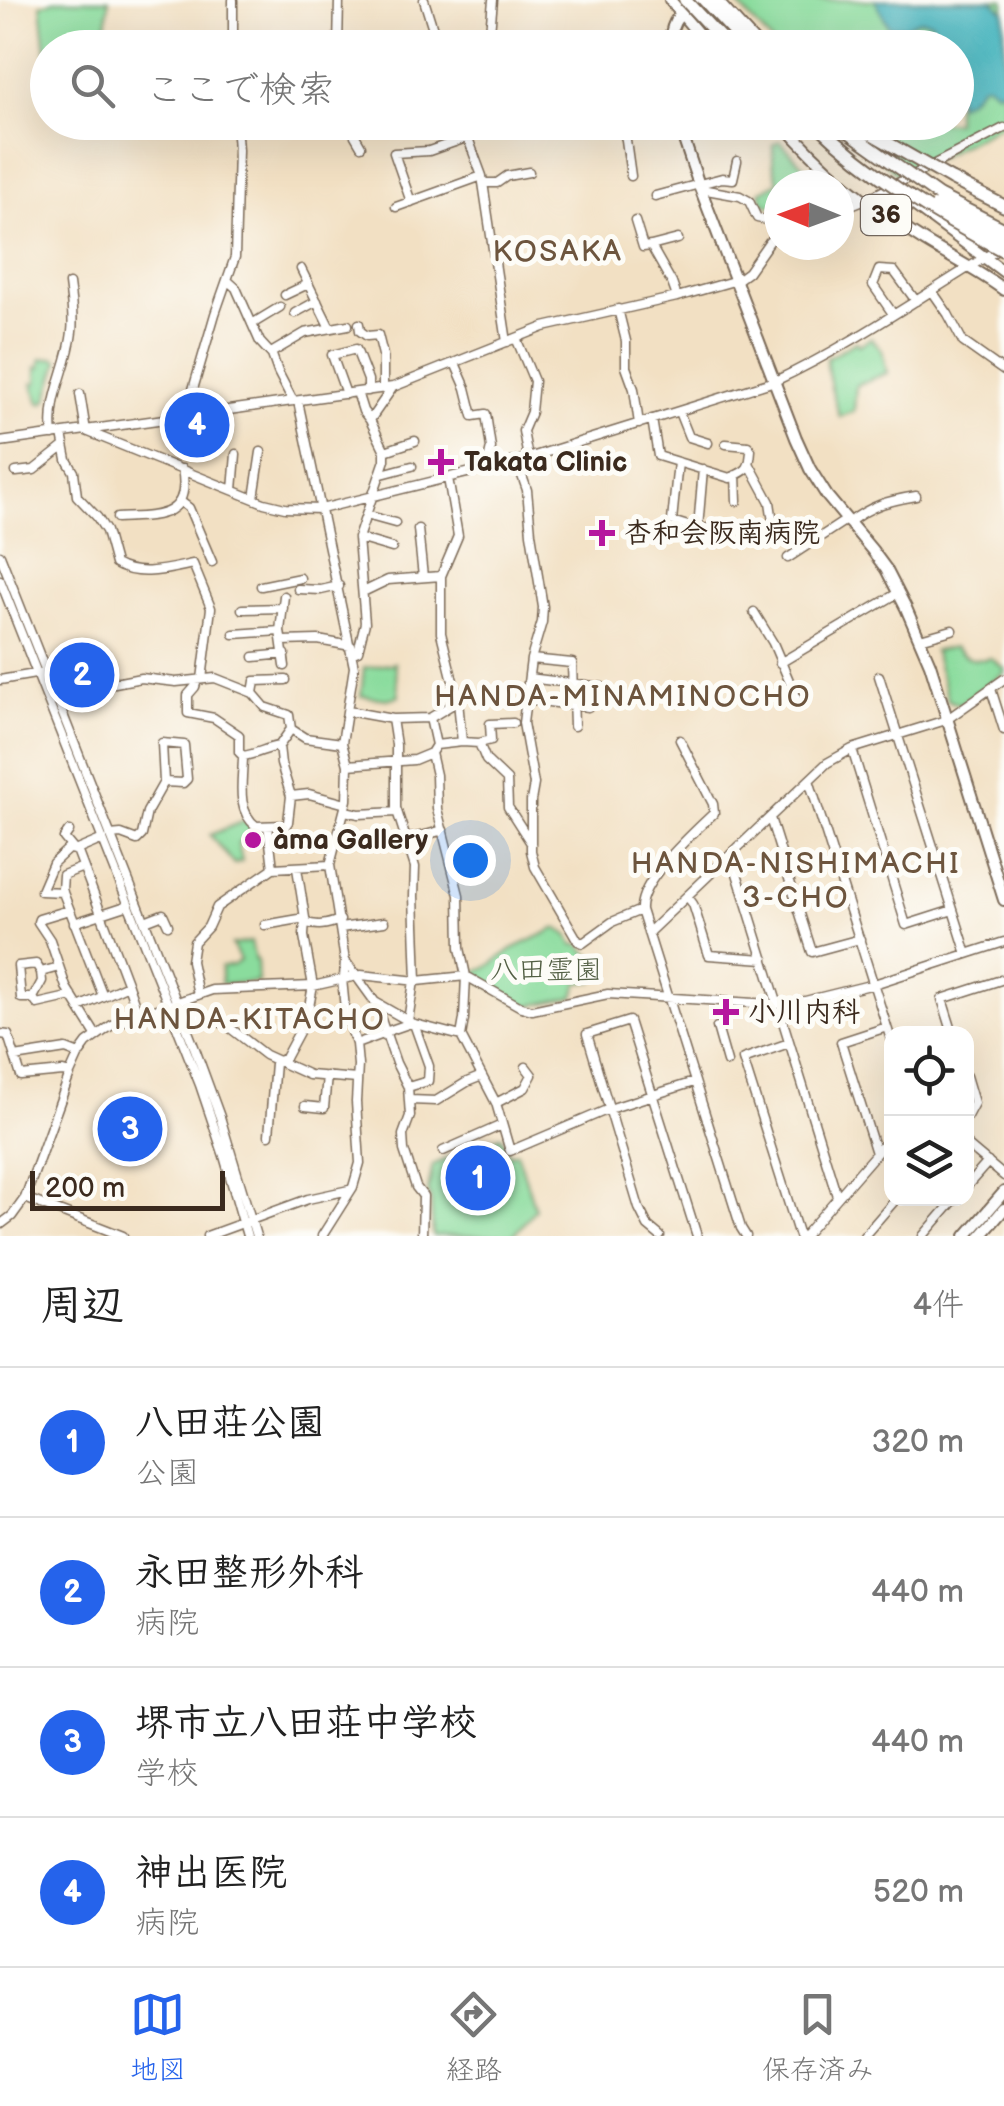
<!DOCTYPE html>
<html lang="ja">
<head>
<meta charset="utf-8">
<style>
  body { margin:0; font-family:"Balsamiq Sans","Klee One",sans-serif; background:#f2f2f2; color:#222 }
  .controls { position:absolute; right:30px; bottom:30px; display:grid; overflow:hidden; border-radius:20px; box-shadow:0 10px 40px #0002 }
  .controls button { width:90px; height:90px; display:grid; place-items:center; padding:0; border:0; border-bottom:2px solid #e0e0e0; background:#fff; color:#222; font:50px sans-serif }
  .compass { position:absolute; left:764px; top:170px; width:90px; height:90px; border-radius:50%; background:#fff; box-shadow:0 10px 40px #0002; rotate:271deg }
  .scale { position:absolute; left:30px; bottom:25px; width:195px; box-sizing:border-box; padding-left:10px; border:5px solid #3b2a1e; border-top:0; font-size:28px; line-height:35px; white-space:nowrap; color:#3b2a1e; -webkit-text-stroke:8px #fdfcf7; paint-order:stroke }
  .you { position:absolute; left:470px; top:860px; width:35px; height:35px; margin:-25px; border:8px solid #fff; border-radius:50%; background:#1a73e8; box-shadow:0 0 0 15px #1a73e833 }
  .badge { display:grid; place-items:center; width:65px; height:65px; border-radius:50%; background:#2563eb; color:#fff; font-size:32px; font-weight:700 }
  .pin { position:absolute; translate:-50% -50%; border:5px solid #fff; box-shadow:0 2px 10px #0006 }
  .list { margin:0; padding:0; list-style:none }
  h2 { display:flex; justify-content:space-between; align-items:center; height:130px; margin:0; padding:0 40px; font-size:42px }
  h2 small { font-size:32px; font-weight:400; color:#767676 }
  .list li { display:grid; grid-template-columns:65px 1fr auto; gap:30px; align-items:center; box-sizing:border-box; height:150px; padding:0 40px; border-top:2px solid #e0e0e0 }
  .list b { display:block; font-size:38px; white-space:nowrap }
  .list p { margin:0; font-size:32px; white-space:nowrap; color:#767676 }
  .list em { font-size:32px; font-style:normal; color:#767676 }
  .icon { flex:none; width:55px; height:55px; fill:none; stroke:currentColor; stroke-width:2; stroke-linecap:round; stroke-linejoin:round }
  .map { position:relative; flex:none; width:1004px; height:1236px; overflow:hidden }
  .search { position:absolute; background:#fff; box-shadow:0 10px 40px #0002; left:30px; right:30px; top:30px; height:110px; display:flex; align-items:center; gap:25px; box-sizing:border-box; padding:0 35px; border-radius:55px; color:#767676; font-size:38px }
  .sheet { height:730px; background:#fff }
  nav { display:flex; justify-content:space-around; align-items:center; box-sizing:border-box; height:140px; border-top:2px solid #e0e0e0; background:#fff; font-size:28px; color:#767676 }
  nav a { display:grid; justify-items:center; gap:5px }
  nav .on { color:#2563eb }
  .map>svg:first-child { display:block }
</style>
</head>
<body>
<div class="map">
<svg width="1004" height="1236" viewBox="0 0 1004 1236">
  <rect width="100%" height="100%" fill="#fdfcf7"/>
  <filter id="ink" filterUnits="userSpaceOnUse"><feTurbulence type="fractalNoise" baseFrequency=".01" numOctaves="2"/><feDisplacementMap in="SourceGraphic" scale="20" xChannelSelector="R" yChannelSelector="G"/><feConvolveMatrix kernelMatrix="1 2 1 2 8 2 1 2 1" color-interpolation-filters="sRGB"/></filter>
  <filter id="wash" filterUnits="userSpaceOnUse"><feTurbulence type="fractalNoise" baseFrequency=".0048" numOctaves="4" result="noise"/><feDisplacementMap in="SourceGraphic" scale="40" xChannelSelector="R" yChannelSelector="G"/><feGaussianBlur stdDeviation="2.25" result="paint"/><feColorMatrix in="noise" values="0 0 0 0 0 0 0 0 0 0 0 0 0 0 0 0 0 1.4 0 .05"/><feComposite in="paint" operator="in"/></filter>
  <g filter="url(#wash)">
    <rect width="100%" height="100%" fill="#f2e0c3"/>
    <path fill="#8adc9d" stroke="#62835e" stroke-width="2.5" d="M 54,0 L 109,0 L 104,47 L 48,48 L 47,61 L 41,5 Z
      M 734,0 L 1004,0 L 1004,123 L 900,177 L 841,123 L 956,122 L 956,48 L 776,47 Z
      M 780,141 L 821,185 L 779,185 L 779,208 L 764,204 L 760,192 L 778,182 L 773,164 L 773,145 Z
      M 871,338 L 882,350 L 887,373 L 856,385 L 854,411 L 840,417 L 831,388 L 826,359 L 856,341 L 859,345 Z
      M 55,358 L 59,361 L 48,398 L 44,403 L 40,403 L 32,383 L 37,383 L 37,367 L 41,367 L 41,359 Z
      M 954,647 C 966,659 973,662 991,658 L 1004,668 L 1004,673 L 959,705 L 948,700 L 934,651 Z
      M 395,663 L 399,696 L 387,699 L 361,696 L 364,668 Z
      M 244,821 L 259,831 L 249,834 L 238,843 L 242,861 L 234,864 L 210,835 Z
      M 557,928 L 568,935 L 573,945 L 580,945 L 599,966 L 594,981 L 578,983 L 574,997 L 530,1006 L 518,1002 L 477,979 L 474,973 L 492,964 L 512,949 Z
      M 251,942 L 255,960 L 257,960 L 258,982 L 221,984 L 221,967 L 234,965 L 240,960 L 232,945 Z
      M 501,1136 L 509,1154 L 517,1152 L 535,1209 L 513,1236 L 433,1236 L 431,1200 L 428,1191 L 433,1165 Z"/>
    <path fill="#43b2bc" stroke="#3f6e6d" stroke-width="2.5" d="M 875,0 L 992,0 L 1004,11 L 1004,87 L 997,92 L 987,84 L 983,84 L 970,98 L 957,105 L 956,48 L 919,47 L 926,41 L 929,31 L 934,28 L 932,22 L 920,20 L 906,26 L 889,27 Z"/>
  </g>
  <g filter="url(#ink)">
    <g fill="none" stroke-linecap="round" stroke-linejoin="round">
      <g stroke="#7b6a58" stroke-width="11">
        <path id="minor" d="M 424,0 L 439,48
          M 493,0 L 490,32 L 496,48
          M 233,48 L 233,0
          M 338,48 L 339,0
          M 347,122 L 361,146
          M 462,122 L 482,176 L 507,342
          M 621,122 L 626,140 L 631,176
          M 483,183 L 497,183 L 507,176 L 529,172
          M 701,189 L 740,196 L 749,201 L 757,218 L 775,222 L 779,225
          M 655,196 L 722,178 L 733,179 L 737,161
          M 411,202 L 394,153 L 429,151 L 466,138
          M 396,207 L 482,176
          M 839,210 L 873,196 L 1004,128
          M 635,221 L 643,247 L 651,246 L 672,283 L 677,297
          M 651,246 L 678,239
          M 301,269 L 330,328
          M 227,280 L 236,288 L 260,342 L 272,355 L 278,372 L 293,401
          M 932,291 L 948,314 L 963,342 L 1004,371
          M 285,295 L 308,284
          M 618,309 L 626,341 L 626,367 L 634,389 L 639,424
          M 295,313 L 317,301
          M 893,314 L 873,285 L 879,270 L 894,271 L 916,301
          M 252,324 L 280,307
          M 359,324 L 360,331 L 367,336 L 378,335 L 383,355 L 383,389
          M 516,338 L 534,381 L 531,412 L 523,431 L 528,458
          M 271,353 L 305,333 L 348,325
          M 455,363 L 466,388 L 473,416 L 486,414 L 491,448 L 486,469
          M 357,392 L 363,411 L 370,420
          M 80,394 L 86,431
          M 346,394 L 332,355 L 356,349 L 368,380 L 368,391
          M 298,401 L 354,667 L 342,743 L 348,765 L 347,800 L 330,865 L 345,961 L 344,979
          M 679,412 L 689,437 L 708,443
          M 185,417 L 215,314 L 235,257 L 238,150 L 236,122
          M 652,419 L 658,456 L 730,478 C 748,470 750,469 751,450 L 748,446 L 726,444
          M 86,431 L 264,503 L 285,508 L 321,509 L 528,458 L 775,381 C 854,344 927,292 1002,247
          M 62,434 L 67,460 L 74,472 L 77,496 L 97,517 L 106,531 L 115,564 C 139,578 168,569 193,564 L 211,608 L 202,679
          M 53,435 C 48,396 68,369 72,332 C 74,316 71,300 69,284
          M 0,442 L 393,387 L 544,327 L 677,297 L 737,280 L 748,272 L 769,242 L 779,232
          M 385,451 L 415,441
          M 521,460 L 521,473 L 527,490 L 531,533 L 543,607 L 542,622 L 531,659 L 523,723 L 534,784 L 531,801 L 531,851 L 535,867 L 578,941 L 583,943 L 612,922 L 641,910
          M 678,462 L 672,521 L 691,527 L 718,529 L 724,539
          M 750,465 L 770,502 L 773,522
          M 16,472 L 34,470 L 63,447
          M 382,474 L 412,466
          M 736,475 L 737,501
          M 448,478 L 458,536 L 441,576 L 441,633 L 458,701 L 430,718 L 436,745 L 431,753 L 436,775 L 437,809 L 459,895 L 460,948 L 466,976 L 464,1019 L 461,1036 L 496,1103 L 510,1151 L 609,1109 L 694,1082
          M 233,490 L 236,454
          M 254,498 L 261,452
          M 181,502 L 189,508 L 212,562
          M 366,515 L 395,523
          M 117,518 C 154,516 192,520 182,469
          M 848,523 C 872,505 887,501 916,496
          M 698,528 L 703,469
          M 418,529 L 423,577
          M 358,538 L 392,548
          M 0,555 L 195,1049 L 220,1117 L 256,1236
          M 788,558 L 846,520
          M 0,580 L 200,1085 L 224,1156 L 247,1236
          M 261,586 L 300,578
          M 298,589 L 321,590 L 339,586
          M 363,592 L 388,580 L 441,576
          M 284,596 L 280,631 L 285,666
          M 242,609 L 283,608
          M 754,612 L 773,643 L 796,697
          M 234,634 L 280,631
          M 920,639 L 952,630
          M 282,641 L 318,640 L 351,646
          M 353,653 L 358,651 L 365,623 L 358,538 L 385,460 L 385,451 L 370,420 L 393,387
          M 254,657 L 285,654
          M 531,659 L 572,663 L 574,726
          M 780,663 L 898,593
          M 879,676 L 967,954
          M 529,678 L 602,687
          M 0,680 L 41,673
          M 53,689 L 99,686 L 141,678 L 176,682 L 215,678 L 253,693 L 265,707 L 289,715 L 291,729 L 279,746 C 266,748 257,754 243,756 L 239,752 L 239,735 L 214,718 L 188,713 L 188,695 L 195,687 L 197,680
          M 991,689 L 1004,730
          M 253,693 L 255,681 L 286,680
          M 525,699 L 588,707
          M 348,711 L 392,719 L 430,718
          M 392,719 L 396,745 L 396,808 L 415,867 L 414,896 L 417,981
          M 291,729 L 305,738 L 342,743
          M 680,740 L 713,804 L 714,813 C 693,833 639,881 641,910 L 741,1228 L 746,1236
          M 462,742 L 479,743 L 491,740 L 490,724 L 513,723
          M 479,743 L 486,760 L 507,780 L 508,807 L 531,843
          M 436,745 L 462,742 L 458,701
          M 279,746 L 281,764 L 291,796 L 309,794 L 346,804
          M 852,749 L 906,925 L 953,910
          M 243,756 C 243,779 235,810 256,826 L 286,825 L 288,822 L 291,796
          M 348,765 L 414,760 L 431,753
          M 809,780 L 892,1043
          M 345,811 L 359,814 L 397,812
          M 770,818 L 812,952 L 860,939
          M 69,831 L 64,838 L 74,850
          M 339,834 C 381,843 402,843 443,830
          M 110,835 L 121,834 L 137,840 L 142,835 L 147,812 L 164,782 L 162,743 L 184,745 L 187,779 L 183,783 L 164,782
          M 103,839 L 77,850 L 128,985 L 135,1005 L 135,1016
          M 731,854 L 837,1196
          M 83,867 L 63,875 L 62,890 L 103,996
          M 273,868 L 330,865
          M 63,892 L 41,891 L 53,863 L 68,849 L 77,850
          M 687,896 L 693,904 L 709,955 L 764,959
          M 69,910 L 39,919 L 38,922 L 50,940 L 66,987 L 96,1035
          M 145,921 L 163,914 L 168,925
          M 304,922 C 318,927 326,925 340,920
          M 74,923 L 129,905
          M 265,925 L 305,918
          M 340,928 L 384,922
          M 648,933 L 827,763 L 852,749 L 946,720 L 1004,679
          M 346,962 L 375,1002 L 396,1063 L 408,1087 L 410,1116 L 403,1135 L 404,1150 L 416,1187 L 423,1196 L 422,1236
          M 41,972 L 36,964 L 18,966 L 21,998 L 33,998 L 42,981 L 41,972 L 59,967
          M 198,995 L 191,961 L 194,942 L 208,927 L 217,907 L 273,868 L 268,826
          M 33,998 L 37,1004 L 72,996
          M 375,1002 L 410,1022
          M 79,1007 L 128,985
          M 182,1014 L 193,1015 L 225,1024 L 265,1055 L 309,1075 L 357,1079
          M 408,1021 L 414,981
          M 717,1027 L 727,1062
          M 385,1032 L 411,1023 L 461,1036
          M 0,1034 L 8,1035 L 21,1076 L 63,1072 L 70,1074
          M 953,1034 L 942,999 L 1004,979
          M 789,1043 L 743,1059 L 799,1236
          M 356,1044 L 386,1033
          M 15,1057 L 66,1049 L 79,1054
          M 966,1076 L 974,1103 L 966,1118
          M 408,1087 L 428,1081 L 429,1066 L 414,1024
          M 410,1100 L 436,1101 L 467,1082 L 482,1076
          M 496,1103 L 525,1088 L 532,1075 L 526,1067
          M 305,1106 L 324,1108 L 327,1076
          M 269,1135 L 275,1063 L 285,1058 L 307,1017 L 313,986 L 304,936 L 305,918 L 297,868
          M 966,1144 L 1004,1176
          M 443,1151 L 502,1125
          M 876,1153 L 841,1042 L 887,1027
          M 966,1187 L 988,1162
          M 25,1198 L 123,1236
          M 0,1225 L 12,1216 L 25,1198 L 70,1074 L 79,1054 L 87,1043 L 112,1025 L 212,990 L 313,986 L 361,975 L 417,981 L 466,976 L 521,1007 L 532,1010 L 608,994 L 789,1005 L 874,984 L 1004,942
          M 207,1236 L 308,1199 L 349,1190
          M 322,1236 L 353,1187 L 360,1163 L 356,1102 L 358,1065 L 356,1044 L 345,1009 L 342,979
          M 660,1236 L 648,1226 L 639,1208 L 587,1034 L 629,1021 L 697,1236
          M 804,1236 L 892,1135
          M 864,1236 L 897,1198
          M 923,1236 L 956,1198"/>
      </g>
      <g stroke="#7b6a58" stroke-width="14">
        <path id="major" d="M 670,0 L 710,48
          M 716,0 L 760,48
          M 670,48 C 670,22 677,17 694,0
          M 678,122 L 699,185 L 796,438 L 810,469 L 827,496 L 872,550 L 886,569 L 906,608 L 930,664 L 1004,900
          M 782,122 C 822,169 872,209 924,241 C 951,258 979,271 1004,290
          M 911,203 L 1004,272
          M 966,1236 L 1004,1192
          M 981,1236 L 1004,1209"/>
      </g>
      <g stroke="#7b6a58" stroke-width="15">
        <path id="highway" d="M 704,0 L 749,48
          M 951,179 L 1004,206"/>
      </g>
      <use href="#minor" stroke="#fff" stroke-width="8"/>
      <use href="#major" stroke="#fff" stroke-width="10"/>
      <use href="#highway" stroke="#fff" stroke-width="11"/>
      <g stroke="#7b6a58" stroke-width="15" stroke-linecap="butt">
        <path id="highway-bridge" d="M 685,0 L 730,48
          M 815,122 C 871,176 936,216 1004,251
          M 835,122 L 939,196 L 1004,229
          M 851,122 L 951,179
          M 937,205 L 1004,241"/>
      </g>
      <use href="#highway-bridge" stroke="#fff" stroke-width="11"/>
    </g>
  </g>
  <g fill="#b5179e" stroke="#fdfcf7" stroke-width="4">
    <path d="M436 447h10v10h10v10h-10v10h-10v-10h-10v-10h10z"/>
    <path d="M597 518h10v10h10v10h-10v10h-10v-10h-10v-10h10z"/>
    <circle cx="253" cy="840" r="10"/>
    <path d="M721 997h10v10h10v10h-10v10h-10v-10h-10v-10h10z"/>
  </g>
  <g text-anchor="middle" dominant-baseline="central" stroke-width="10" stroke-linejoin="round" paint-order="stroke">
    <rect fill="#fdfcf7" stroke="#75695f" stroke-width="2.5" x="861" y="195" width="50" height="40" rx="8"/>
    <g font-size="25" font-weight="bold" fill="#3b2a1e">
      <text x="886" y="215">36</text>
    </g>
    <g font-size="28" font-weight="bold" fill="#3b2a1e" stroke="#fdfcf7" text-anchor="start">
      <text x="464" y="462">Takata Clinic</text>
      <text x="624" y="533">杏和会阪南病院</text>
      <text x="273" y="840">àma Gallery</text>
      <text x="748" y="1012">小川内科</text>
    </g>
    <g font-size="28" fill="#535f44" stroke="#fdfcf7">
      <text x="546" y="970">八田霊園</text>
    </g>
    <g font-size="30" letter-spacing="2.5" fill="#6d553e" stroke="#fdfcf7">
      <text x="558" y="252">KOSAKA</text>
      <text x="623" y="697">HANDA-MINAMINOCHO</text>
      <text x="796" y="864">HANDA-NISHIMACHI<tspan x="796" dy="34">3-CHO</tspan></text>
      <text x="250" y="1020">HANDA-KITACHO</text>
    </g>
  </g>
</svg>
<div class="controls">
<button><svg class="icon" aria-label="locate" viewBox="0 0 24 24"><circle cx="12" cy="12" r="6"/><path d="M12 2v4M12 18v4M2 12h4M18 12h4"/></svg></button>
<button><svg class="icon" aria-label="layers" viewBox="0 0 24 24"><path d="M12 4l9 5-9 5-9-5zM3 14l9 5 9-5"/></svg></button>
</div>
<svg class="compass" viewBox="-18 -18 36 36"><path d="M0-13l5 13h-10z" fill="#e53935"/><path d="M0 13l5-13h-10z" fill="#767676"/></svg>
<div class="scale">200 m</div>
<div class="you"></div>
<div class="pin badge" style="left:478px;top:1178px">1</div>
<div class="pin badge" style="left:82px;top:675px">2</div>
<div class="pin badge" style="left:130px;top:1129px">3</div>
<div class="pin badge" style="left:197px;top:425px">4</div>
<div class="search"><svg class="icon" aria-label="search" viewBox="0 0 24 24"><circle cx="10" cy="10" r="6"/><path d="M15 15l6 6"/></svg>ここで検索</div>
</div>
<section class="sheet">
<h2>周辺<small>4件</small></h2>
<ul class="list">
<li><span class="badge">1</span><div><b>八田荘公園</b><p>公園</p></div><em>320 m</em></li>
<li><span class="badge">2</span><div><b>永田整形外科</b><p>病院</p></div><em>440 m</em></li>
<li><span class="badge">3</span><div><b>堺市立八田荘中学校</b><p>学校</p></div><em>440 m</em></li>
<li><span class="badge">4</span><div><b>神出医院</b><p>病院</p></div><em>520 m</em></li>
</ul>
</section>
<nav>
<a class="on"><svg class="icon" aria-label="map" viewBox="0 0 24 24"><path d="M3 6l6-2 6 2 6-2v14l-6 2-6-2-6 2zM9 4v14M15 6v14"/></svg>地図</a>
<a><svg class="icon" aria-label="directions" viewBox="0 0 24 24"><path d="M12 3l9 9-9 9-9-9zM9 14v-3h6M13 9l2 2-2 2"/></svg>経路</a>
<a><svg class="icon" aria-label="saved" viewBox="0 0 24 24"><path d="M7 4h10v16l-5-4-5 4z"/></svg>保存済み</a>
</nav>
</body>
</html>
